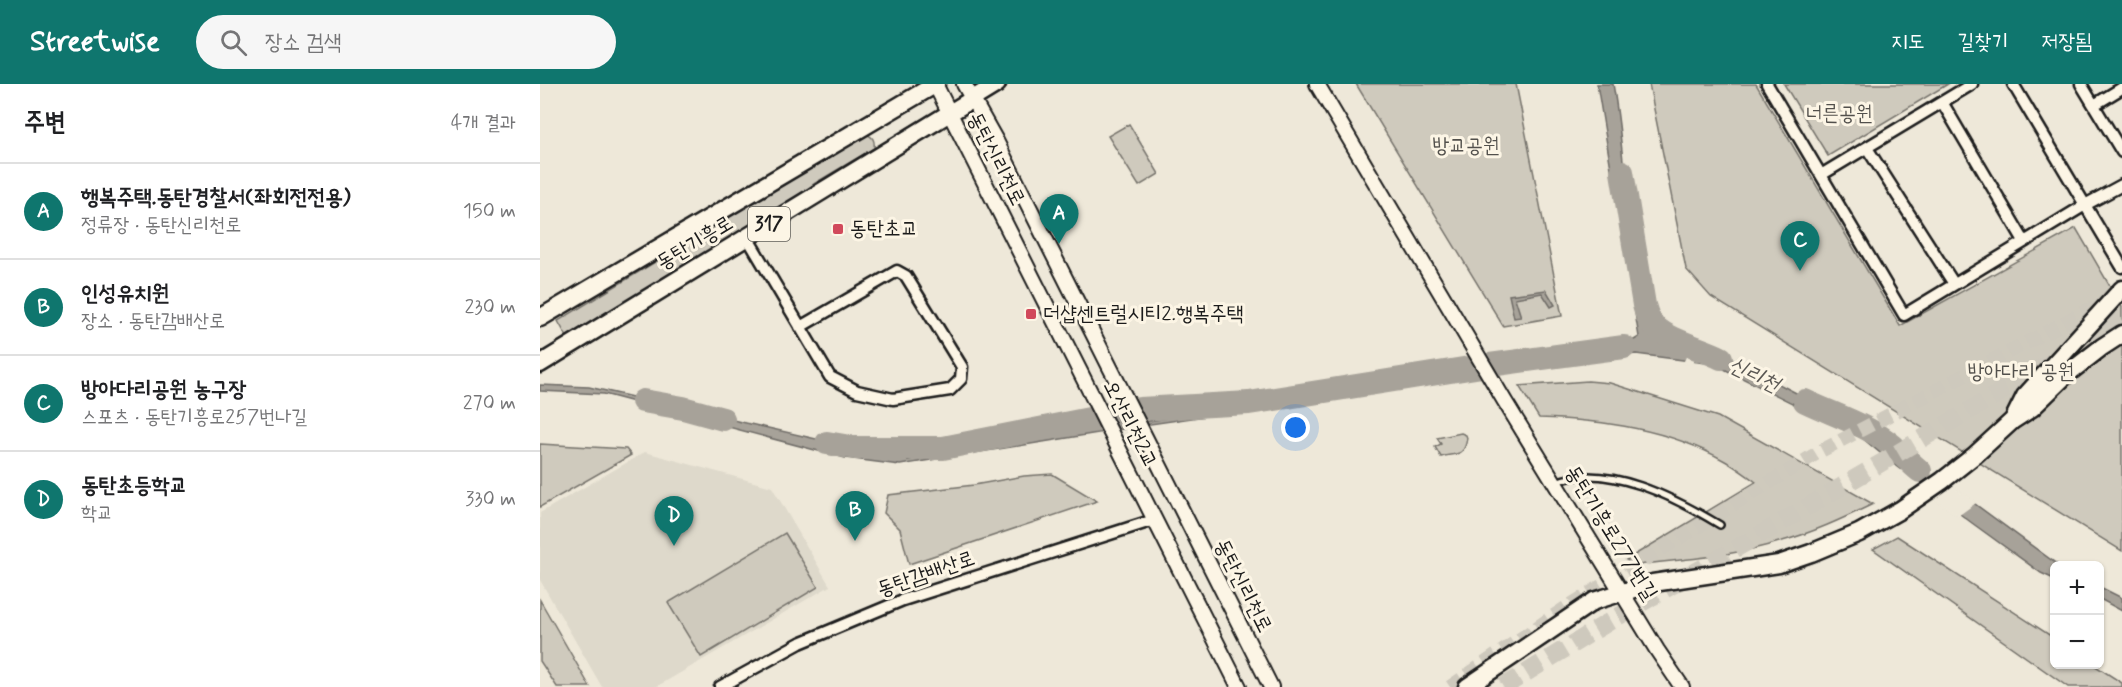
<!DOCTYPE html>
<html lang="ko">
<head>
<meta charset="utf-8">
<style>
  body { margin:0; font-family:Mynerve,"Poor Story",sans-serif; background:#f6f6f6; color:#202124 }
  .controls { position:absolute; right:18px; bottom:18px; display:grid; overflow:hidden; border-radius:9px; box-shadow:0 2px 4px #0004 }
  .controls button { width:54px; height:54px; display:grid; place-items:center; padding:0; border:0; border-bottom:2px solid #e0e0e0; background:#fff; color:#202124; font:30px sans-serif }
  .you { position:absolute; left:756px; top:344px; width:21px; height:21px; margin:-15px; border:4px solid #fff; border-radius:50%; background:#1a73e8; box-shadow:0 0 0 9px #1a73e833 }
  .badge { display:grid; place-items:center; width:39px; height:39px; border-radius:50%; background:#0f766e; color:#fff; font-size:20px; font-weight:700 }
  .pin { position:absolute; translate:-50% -50px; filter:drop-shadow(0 2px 3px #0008) }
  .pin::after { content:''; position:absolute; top:32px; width:21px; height:18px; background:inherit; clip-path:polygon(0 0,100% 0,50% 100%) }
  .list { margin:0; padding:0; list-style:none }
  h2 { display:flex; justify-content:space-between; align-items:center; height:78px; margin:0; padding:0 24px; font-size:26px }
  h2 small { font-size:20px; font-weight:400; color:#757577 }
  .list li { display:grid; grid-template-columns:39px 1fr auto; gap:18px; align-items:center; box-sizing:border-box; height:96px; padding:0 24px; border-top:2px solid #e0e0e0 }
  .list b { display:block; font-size:22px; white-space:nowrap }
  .list p { margin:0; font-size:20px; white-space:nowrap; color:#757577 }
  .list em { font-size:20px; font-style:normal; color:#757577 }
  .icon { flex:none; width:33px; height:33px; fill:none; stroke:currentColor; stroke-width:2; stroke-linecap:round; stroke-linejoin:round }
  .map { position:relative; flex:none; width:1582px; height:603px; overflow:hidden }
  header { display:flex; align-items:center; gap:36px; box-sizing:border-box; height:84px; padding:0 30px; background:#0f766e; color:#fff }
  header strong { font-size:28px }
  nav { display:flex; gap:33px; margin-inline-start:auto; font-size:21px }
  .search { width:420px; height:54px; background:#f6f6f6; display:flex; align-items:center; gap:15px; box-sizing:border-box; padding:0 21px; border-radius:33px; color:#757577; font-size:22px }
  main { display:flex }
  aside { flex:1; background:#fff }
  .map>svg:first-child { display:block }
</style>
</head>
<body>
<header>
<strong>Streetwise</strong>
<div class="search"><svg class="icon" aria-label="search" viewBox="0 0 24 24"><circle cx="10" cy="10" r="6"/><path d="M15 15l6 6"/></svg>장소 검색</div>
<nav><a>지도</a><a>길찾기</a><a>저장됨</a></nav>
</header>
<main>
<aside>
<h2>주변<small>4개 결과</small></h2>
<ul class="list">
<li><span class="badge">A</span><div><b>행복주택.동탄경찰서(좌회전전용)</b><p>정류장 · 동탄신리천로</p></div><em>150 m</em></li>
<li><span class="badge">B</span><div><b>인성유치원</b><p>장소 · 동탄감배산로</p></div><em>230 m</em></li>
<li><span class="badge">C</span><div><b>방아다리공원 농구장</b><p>스포츠 · 동탄기흥로257번나길</p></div><em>270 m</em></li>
<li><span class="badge">D</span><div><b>동탄초등학교</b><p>학교</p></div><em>330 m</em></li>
</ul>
</aside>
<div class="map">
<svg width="1582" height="603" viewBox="0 0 1582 603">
  <rect width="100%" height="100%" fill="#eee8d9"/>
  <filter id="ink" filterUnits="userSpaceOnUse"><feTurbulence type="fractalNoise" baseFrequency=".0167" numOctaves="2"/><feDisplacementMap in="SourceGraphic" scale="12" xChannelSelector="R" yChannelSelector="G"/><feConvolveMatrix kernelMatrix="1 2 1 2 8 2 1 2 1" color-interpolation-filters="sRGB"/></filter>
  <g filter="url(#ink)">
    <path fill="#ded9cb" d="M 105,368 L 232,403 L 290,502 L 116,603 L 62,603 L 0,496 L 0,429 Z"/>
    <path fill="#cfcabd" stroke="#76736c" stroke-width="1.5" d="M 816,0 L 976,0 L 1022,232 L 963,242 Z
      M 1109,0 L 1216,0 L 1360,242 L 1536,144 L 1582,223 L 1582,467 L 1171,213 L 1146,185 Z
      M 1244,0 L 1408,0 L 1288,72 Z
      M 589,40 L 619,90 L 599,102 L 568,52 Z
      M 326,50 C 333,53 335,56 334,64 L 275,99 L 237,128 L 27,253 L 18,237 Z
      M 1048,297 L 1070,299 L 1178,333 L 1333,420 C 1302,435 1272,449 1239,458 C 1194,472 1145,475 1098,481 L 1086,476 L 1216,398 C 1206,391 1196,383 1185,377 C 1129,345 1063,336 999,334 L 979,302 Z
      M 921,349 L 926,351 L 927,354 C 924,375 915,368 901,373 L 895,363 L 901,360 L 897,354 Z
      M 0,360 L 86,365 L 91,371 L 0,423 Z
      M 512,390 L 557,417 L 369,480 L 360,445 L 344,429 L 348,411 L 434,401 L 484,392 Z
      M 245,449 L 278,503 L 161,573 L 128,519 Z
      M 1357,452 L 1514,554 L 1514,580 L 1554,581 L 1582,599 L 1582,603 L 1528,603 L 1333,465 Z
      M 0,516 L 50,603 L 17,603 L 0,577 Z"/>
    <path fill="#a7a299" stroke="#6f6c67" stroke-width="1.5" d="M 1057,0 L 1073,0 C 1080,39 1083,77 1087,117 C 1089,139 1096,160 1089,182 L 1109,251 L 1172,265 L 1260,311 L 1375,376 L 1518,481 L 1514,482 L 1514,495 L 1501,489 L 1432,439 L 1357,383 L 1322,354 L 1174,280 L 1096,270 L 956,288 L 955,285 L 1084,262 L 1099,253 Z
      M 1006,206 L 1015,221 L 1011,223 L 1002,209 L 975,214 L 981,233 L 974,234 L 969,211 Z
      M 940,286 L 942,292 L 590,343 L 590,340 Z
      M 0,301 L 49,303 L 368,376 L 578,339 L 583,345 L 360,381 L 305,374 L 64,310 L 0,307 Z
      M 1560,503 L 1582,514 L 1582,527 L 1560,515 Z"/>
    <path fill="#eee8d9" d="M 1153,258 L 1163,260 L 1153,280 L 1143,279 Z
      M 940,283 L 944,294 L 943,295 L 928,297 L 921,286 Z
      M 1377,375 L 1436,419 L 1418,432 L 1358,388 Z"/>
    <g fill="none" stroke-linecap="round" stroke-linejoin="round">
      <path stroke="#a7a299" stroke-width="24" d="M 1082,88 L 1104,221 C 1106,228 1108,236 1114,242 C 1130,257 1161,264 1181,274
        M 103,317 L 143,324 L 183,335
        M 1265,317 C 1294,331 1328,341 1353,362 C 1362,370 1370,379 1380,387
        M 287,359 L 316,364 L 403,364 L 600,325 L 709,319 L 942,282 L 1084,263"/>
      <path stroke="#cec9bd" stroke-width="14" stroke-dasharray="14 7" stroke-linecap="butt" d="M 910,603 L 1024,525 L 1279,368 L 1569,215"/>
      <path stroke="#cec9bd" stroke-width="18" stroke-dasharray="18 9" stroke-linecap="butt" d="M 963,603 L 1067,539 L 1240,439 L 1582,236"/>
      <g stroke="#1c1c1c" stroke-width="10">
        <path id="service" d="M 1016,398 C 1066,377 1137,415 1180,441"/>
      </g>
      <g stroke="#1c1c1c" stroke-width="15">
        <path id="minor" d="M 1227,0 L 1364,231 L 1545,121 L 1582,101
          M 1473,0 L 1582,183
          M 1541,0 L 1582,68
          M 1402,18 L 1484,157
          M 1554,21 L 1582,4
          M 1327,64 L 1414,200
          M 1281,91 L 1432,0
          M 207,153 L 290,293 L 317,307 L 353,315 L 410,306 L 421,295 L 422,283 L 366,192 L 357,187 L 260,243
          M 180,603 L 260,559 L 363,516 L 614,436"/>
      </g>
      <g stroke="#1c1c1c" stroke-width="18">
        <path id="tertiary" d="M 395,0 L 699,603
          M 424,0 L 456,57 L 731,603
          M 777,0 L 964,316 L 1117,566 L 1142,603"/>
      </g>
      <g stroke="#1c1c1c" stroke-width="21">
        <path id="primary" d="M 0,234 L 396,0
          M 0,280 L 457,0
          M 1473,336 L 1485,312 L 1582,205
          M 927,603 L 1054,517 L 1113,499 L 1239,480 L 1271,469 L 1319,449 L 1360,426 L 1402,397 L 1435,371 L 1472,337 L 1492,324 L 1526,291 L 1562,263 L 1582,250"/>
      </g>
      <use href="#service" stroke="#fcf5e5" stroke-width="5"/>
      <use href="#minor" stroke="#fcf5e5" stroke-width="10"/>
      <use href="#tertiary" stroke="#fcf5e5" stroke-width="14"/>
      <use href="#primary" stroke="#fcf5e5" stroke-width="16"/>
    </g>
  </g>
  <g fill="#d1495b" stroke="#fcf5e5" stroke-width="2">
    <rect x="292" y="139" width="12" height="12" rx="3"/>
    <rect x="485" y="224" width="12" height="12" rx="3"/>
  </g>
  <g text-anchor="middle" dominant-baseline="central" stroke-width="6" stroke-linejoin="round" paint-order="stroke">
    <rect fill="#fcf5e5" stroke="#5f5d58" stroke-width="1.5" x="208" y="123" width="42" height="34" rx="4.5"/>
    <g font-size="20" font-weight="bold" fill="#1c1c1c">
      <text x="229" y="140">317</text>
    </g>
    <g font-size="21" fill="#52504c" stroke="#fcf5e5">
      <text x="1299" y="30">너른공원</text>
      <text x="926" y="62">방교공원</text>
      <text x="1481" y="288">방아다리 공원</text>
    </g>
    <g font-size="21" fill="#1c1c1c" stroke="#fcf5e5">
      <text transform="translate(456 75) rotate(63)">동탄신리천로</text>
      <text transform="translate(155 159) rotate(-31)">동탄기흥로</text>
      <text transform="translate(590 340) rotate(63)">오산리천2교</text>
      <text transform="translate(1071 449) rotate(58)">동탄기흥로277번길</text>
      <text transform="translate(386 490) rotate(-19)">동탄감배산로</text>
      <text transform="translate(703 502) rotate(63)">동탄신리천로</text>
    </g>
    <g font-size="21" fill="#1c1c1c" stroke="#fcf5e5" text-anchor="start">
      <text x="310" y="145">동탄초교</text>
      <text x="503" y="230">더샵센트럴시티2.행복주택</text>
    </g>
    <g font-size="22" font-style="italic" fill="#5b5854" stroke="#fcf5e5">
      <text transform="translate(1214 291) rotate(26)">신리천</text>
    </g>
  </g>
</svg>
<div class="controls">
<button>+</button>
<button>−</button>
</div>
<div class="you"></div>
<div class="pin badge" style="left:519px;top:160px">A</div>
<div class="pin badge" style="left:315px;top:457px">B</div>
<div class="pin badge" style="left:1260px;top:187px">C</div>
<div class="pin badge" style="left:134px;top:462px">D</div>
</div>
</main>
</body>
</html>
